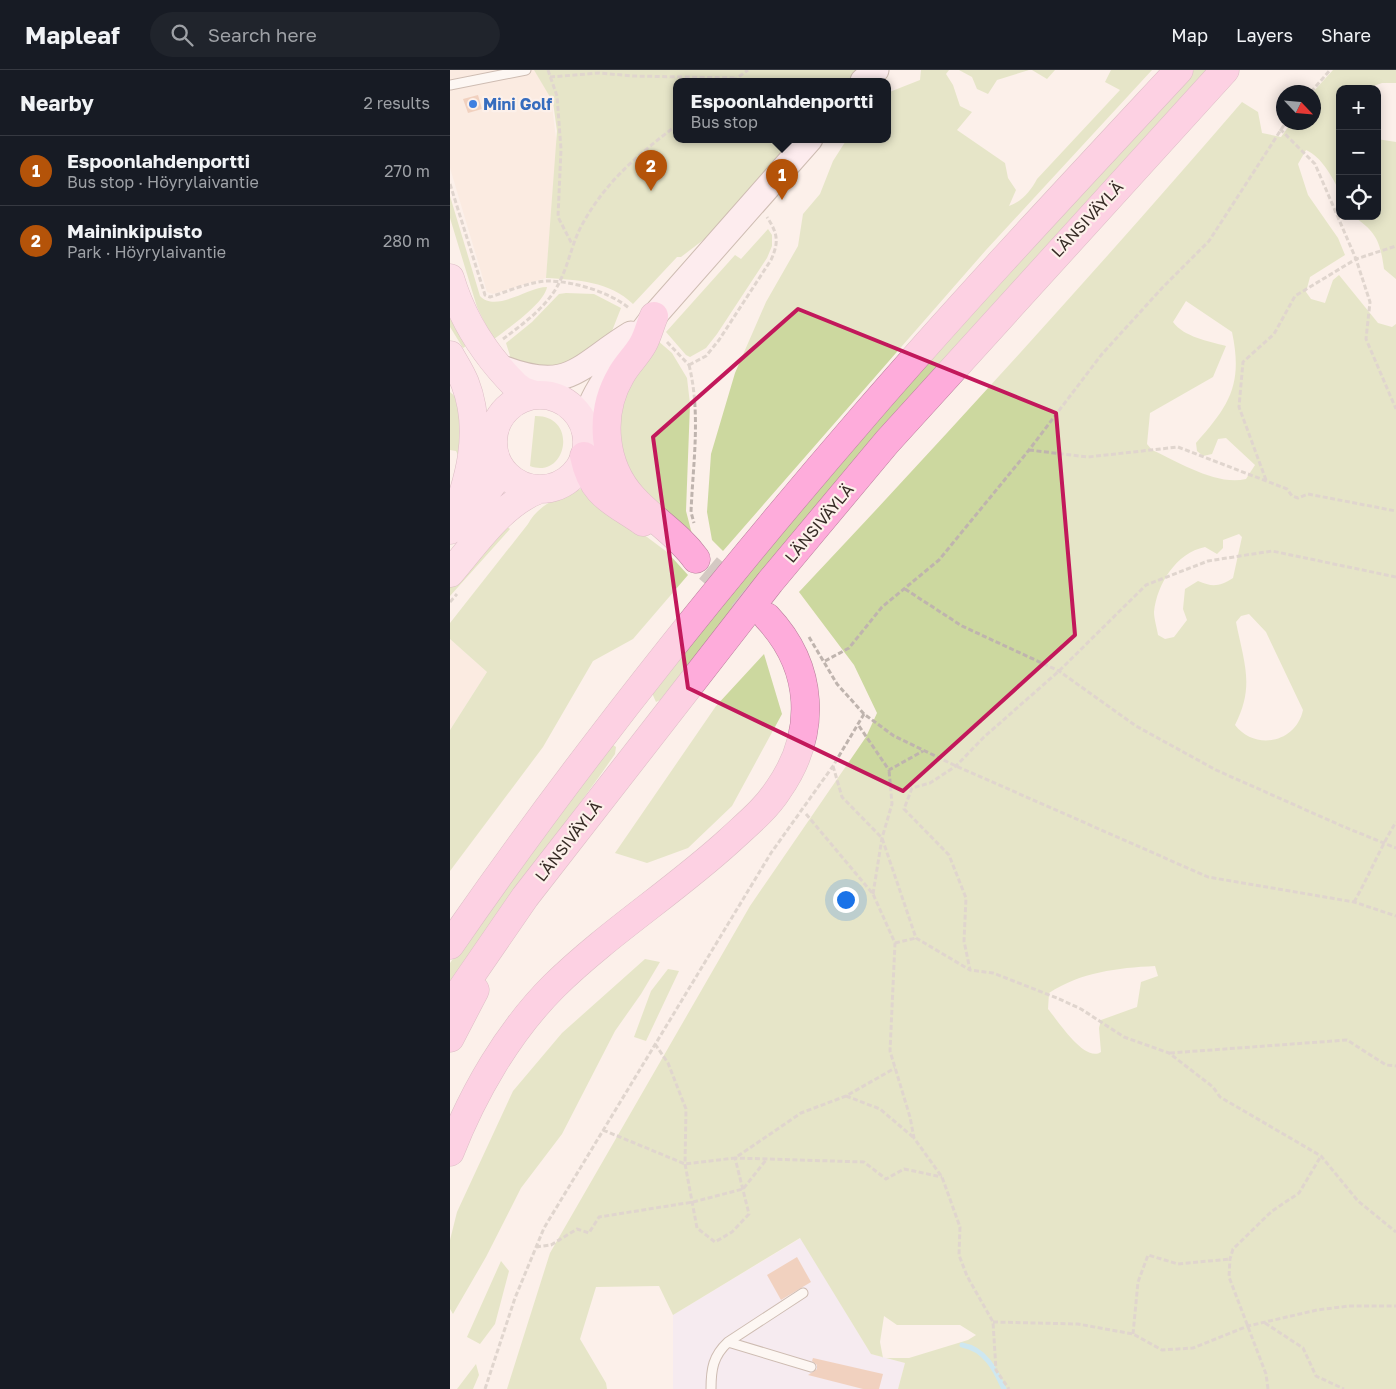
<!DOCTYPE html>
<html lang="en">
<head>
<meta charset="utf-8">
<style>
  body { margin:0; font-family:"Golos Text",sans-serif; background:#20242c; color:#f1f3f6 }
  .controls { position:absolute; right:15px; top:15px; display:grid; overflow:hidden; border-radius:10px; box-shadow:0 2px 12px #0003 }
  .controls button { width:45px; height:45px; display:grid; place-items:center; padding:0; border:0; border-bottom:1px solid #363941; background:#171b24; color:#f1f3f6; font:25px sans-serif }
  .compass { position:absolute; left:826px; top:15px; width:45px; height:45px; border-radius:50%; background:#171b24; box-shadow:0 2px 12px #0003; rotate:116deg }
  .you { position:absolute; left:395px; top:829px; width:18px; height:18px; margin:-12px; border:4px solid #fff; border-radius:50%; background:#1a73e8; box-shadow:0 0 0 8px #1a73e833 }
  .badge { display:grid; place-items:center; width:32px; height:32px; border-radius:50%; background:#b45309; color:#fff; font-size:16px; font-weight:700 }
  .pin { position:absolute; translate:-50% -41px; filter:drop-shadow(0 1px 2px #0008) }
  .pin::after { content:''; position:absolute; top:26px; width:18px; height:15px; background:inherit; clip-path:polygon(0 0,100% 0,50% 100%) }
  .popup { position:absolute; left:223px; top:8px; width:218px; height:65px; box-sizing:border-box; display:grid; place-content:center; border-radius:10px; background:#171b24; filter:drop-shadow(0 1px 4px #0005); font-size:16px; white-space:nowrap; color:#9ea1a6 }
  .popup b { font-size:19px; color:#f1f3f6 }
  .popup::after { content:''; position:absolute; left:50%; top:100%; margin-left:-10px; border:10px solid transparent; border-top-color:#171b24 }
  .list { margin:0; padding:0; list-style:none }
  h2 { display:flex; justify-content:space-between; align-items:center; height:65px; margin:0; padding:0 20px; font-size:21px }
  h2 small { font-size:16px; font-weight:400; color:#9ea1a6 }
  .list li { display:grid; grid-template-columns:32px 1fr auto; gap:15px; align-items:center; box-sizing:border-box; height:70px; padding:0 20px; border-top:1px solid #363941 }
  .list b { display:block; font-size:19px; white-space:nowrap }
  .list p { margin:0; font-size:16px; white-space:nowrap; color:#9ea1a6 }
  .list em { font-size:16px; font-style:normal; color:#9ea1a6 }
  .icon { flex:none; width:28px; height:28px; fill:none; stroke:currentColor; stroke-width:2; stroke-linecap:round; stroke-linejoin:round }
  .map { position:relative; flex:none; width:946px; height:1319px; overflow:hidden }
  header { display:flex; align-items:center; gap:30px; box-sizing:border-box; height:70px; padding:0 25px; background:#171b24; border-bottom:1px solid #363941 }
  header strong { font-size:24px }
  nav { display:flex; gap:28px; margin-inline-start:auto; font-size:18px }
  .search { width:350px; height:45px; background:#20242c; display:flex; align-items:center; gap:12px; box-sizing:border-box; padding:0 18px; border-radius:28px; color:#9ea1a6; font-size:19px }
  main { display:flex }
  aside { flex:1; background:#171b24 }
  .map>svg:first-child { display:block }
</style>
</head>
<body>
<header>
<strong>Mapleaf</strong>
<div class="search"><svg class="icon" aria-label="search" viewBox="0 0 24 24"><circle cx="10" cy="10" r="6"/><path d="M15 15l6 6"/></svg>Search here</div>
<nav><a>Map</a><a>Layers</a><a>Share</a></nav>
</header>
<main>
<aside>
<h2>Nearby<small>2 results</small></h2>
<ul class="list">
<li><span class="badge">1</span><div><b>Espoonlahdenportti</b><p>Bus stop · Höyrylaivantie</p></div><em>270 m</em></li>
<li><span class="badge">2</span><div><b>Maininkipuisto</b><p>Park · Höyrylaivantie</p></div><em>280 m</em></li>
</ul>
</aside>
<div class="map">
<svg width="946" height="1319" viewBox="0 0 946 1319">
  <rect width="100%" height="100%" fill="#fcf0ea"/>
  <path fill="#fae4d8" d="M 0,0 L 84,0 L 101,27 L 107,77 L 96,208 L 43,224 L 37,222 L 0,98 Z
    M 0,569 L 37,602 L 0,660 Z"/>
  <path fill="#efe4f8" d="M 351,1168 L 421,1284 L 455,1293 L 448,1319 L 223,1319 L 223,1245 Z"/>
  <path fill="#ccd89f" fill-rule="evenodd" d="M 84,0 L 410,0 L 398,11 L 227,11 L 227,69 L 345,69 L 261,164 L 231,187 L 227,187 L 183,234 C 159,211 128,210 96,208 L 107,61 L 103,32 Z
    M 471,0 L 499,0 L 496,4 L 503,15 L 510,36 L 522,42 L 507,60 L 555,93 L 558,108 L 566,120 L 559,136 C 571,132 581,121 587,109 L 670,20 L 655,12 L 661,0 L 702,0 L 536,180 L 273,481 L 262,470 L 257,442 L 261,384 L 285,303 L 316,232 L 348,176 L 353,144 L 370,124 L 383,91 L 397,69 L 437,69 L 437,23 L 470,10 Z
    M 509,0 L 579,0 L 547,10 L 538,24 L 527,19 L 522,7 Z
    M 582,0 L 605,0 L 597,9 Z
    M 744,0 L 758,0 C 568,204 384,412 210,630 L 206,632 L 202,623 C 374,408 556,201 744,0 Z
    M 883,0 L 946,0 L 946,13 L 932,13 L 915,19 L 890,19 L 890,122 C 882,107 872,87 856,80 L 848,94 L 858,125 L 888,168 L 895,185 L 860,207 L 856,222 L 861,229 L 875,233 L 883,210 L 889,205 L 928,253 L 942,257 L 946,254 L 946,1319 L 448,1319 L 455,1293 L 421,1284 L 350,1168 L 223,1245 L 209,1216 L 146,1217 L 130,1269 L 156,1313 L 157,1319 L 57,1319 L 100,1183 L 300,836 L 416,667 L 427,643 L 404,595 L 349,522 C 500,362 648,199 792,32 L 808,42 L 812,63 L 831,67 L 841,53 L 864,52 L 863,22 ZM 736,231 L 782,262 C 793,314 780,335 746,373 L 747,381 L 753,386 L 762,384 L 768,369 L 776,368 L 805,395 L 796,409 C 766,416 729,392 702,380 L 697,374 L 700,343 L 763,307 L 776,276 C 758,271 734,267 723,252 ZM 789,464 L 792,467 L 783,508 C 769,517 762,517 748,511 L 735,519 L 733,539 L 737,550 L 724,567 L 715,569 L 708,565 C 707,558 704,549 704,542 C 707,514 726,483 755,477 L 767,484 L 773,478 L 773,470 ZM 799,544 L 816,562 L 853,640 C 846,673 805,681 785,655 C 805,616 794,593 786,552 L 791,546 ZM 705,896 L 708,906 L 691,912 L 687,937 L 651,950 L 649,958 L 651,982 C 635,993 608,951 598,939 L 599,923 C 631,902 667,898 705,896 ZM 434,1246 L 447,1255 L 510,1255 L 526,1265 L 518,1270 L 459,1288 L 433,1288 L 430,1272 Z
    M 927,69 L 946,72 L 946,209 L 934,199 C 930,170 926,162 903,146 L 927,146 Z
    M 0,126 L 30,226 C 46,243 78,217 97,217 C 94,234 57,259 43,270 L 27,237 L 0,148 Z
    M 318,159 L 322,165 L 322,176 L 317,188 L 267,264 L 256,278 L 240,287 L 236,285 L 216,262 L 285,185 L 291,189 Z
    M 116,223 L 144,224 L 171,238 L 162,261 L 148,275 L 110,298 L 62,292 L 56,273 L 82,252 L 109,224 Z
    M 0,241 L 19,274 L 13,278 L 0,257 Z
    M 207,270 L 222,283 L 237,308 L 240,334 L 236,441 L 243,468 L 178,409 L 165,353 L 180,305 Z
    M 0,322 L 10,331 L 13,341 L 9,387 L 6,381 L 0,380 Z
    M 85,346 C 129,345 117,410 80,396 Z
    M 131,419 L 144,435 L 165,450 L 181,455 L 217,482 L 238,505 L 183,569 L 143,591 L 93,677 L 0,801 L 0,660 L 37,602 L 0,569 L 0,553 L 78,454 C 88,435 111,425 131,419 Z
    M 55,455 L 60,459 L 0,526 L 0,516 Z
    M 314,584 L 332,644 L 282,736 L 238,778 L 197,793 L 165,783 L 266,636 Z
    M 163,675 L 166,677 L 165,684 L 151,704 L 0,912 L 0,893 L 79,783 Z
    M 195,889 L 210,892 L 191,924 L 165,961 L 112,1064 L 71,1118 L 36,1187 L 3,1244 L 0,1239 L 0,1170 L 7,1142 L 63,1021 L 112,963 Z
    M 218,899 L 229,901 L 196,971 L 184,967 L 201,921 Z
    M 51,1191 L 59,1201 L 45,1254 L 30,1274 L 17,1267 Z
    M 26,1294 L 29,1305 L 23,1319 L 7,1319 Z"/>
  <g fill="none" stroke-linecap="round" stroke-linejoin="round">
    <path stroke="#97dcf9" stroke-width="5" d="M 512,1275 C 535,1279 545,1299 554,1319"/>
  </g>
  <path fill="#e5ac8c" d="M 28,25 L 32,39 L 18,43 L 13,29 Z
    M 347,1187 L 361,1212 L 331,1230 L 317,1205 Z
    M 363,1288 L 433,1304 L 429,1319 L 413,1319 L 358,1305 L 367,1299 L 367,1295 L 362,1291 Z"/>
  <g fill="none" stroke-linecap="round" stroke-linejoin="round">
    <path stroke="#d4c9c3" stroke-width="28" stroke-dasharray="28 14" stroke-linecap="butt" d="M 258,498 L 317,547"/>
    <g stroke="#977d6f" stroke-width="11">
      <path id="lane" d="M 0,15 L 76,0
        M 278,1272 L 353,1223
        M 261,1319 C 261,1299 263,1286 278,1272 L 361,1297"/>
    </g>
    <g stroke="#977d6f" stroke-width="27">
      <path id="secondary" d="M 413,11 L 426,0
        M 52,298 C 120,324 127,297 181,264
        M 135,361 C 136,320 181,280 204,246 L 360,69"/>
    </g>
    <g stroke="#b87f9b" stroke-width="29">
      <path id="primary" d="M 0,208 C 12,249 36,286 66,316 L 73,321 L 85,325
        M 0,285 C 5,294 11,303 15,313 C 34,362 19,413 0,460
        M43 372a47 47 0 1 1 94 0a47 47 0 1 1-94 0Z
        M 10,456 L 43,413 L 47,392
        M 0,503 C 26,473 52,433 90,419"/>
    </g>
    <g stroke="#b87f9b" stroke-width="29">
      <path id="highway" d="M 204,246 C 200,255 198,265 193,274 C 187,285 177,294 171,305 C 148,344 153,395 183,428 C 203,450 228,464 246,489
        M 134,386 C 142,426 163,431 193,452
        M 0,875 C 127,691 267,516 413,347 C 515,229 622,115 729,0
        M 0,936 L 75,827 L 320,512 L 437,372 L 775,0
        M 0,968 L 25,920
        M 0,1082 C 23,1023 58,962 104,916 C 158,863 223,822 279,771 C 296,755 315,740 328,720 C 368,663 364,597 317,547"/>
    </g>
    <path stroke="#bfb4ae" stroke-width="3" stroke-dasharray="5 2.5" stroke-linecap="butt" d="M 98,0 L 107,26 L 111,79 L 108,147 L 122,174
      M 100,7 L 149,3 L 183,6 L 287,8
      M 283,11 L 298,0
      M 861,22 L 880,0
      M 830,59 L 865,94 L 906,189 L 920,232 L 916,269 L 946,339
      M 0,114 L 35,225 L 40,227 C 56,222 84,210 100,211 C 126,212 159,222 179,238
      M 53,269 C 73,254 98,236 109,213 C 119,194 122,172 133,153 C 157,110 189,84 227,55
      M 217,272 L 239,295
      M 239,295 C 251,343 243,393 241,442 L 244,453
      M 239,295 L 256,286 L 269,270 L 321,190 C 329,172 328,164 317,147
      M 579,380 L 638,387 L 728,377 L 837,419 L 842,426 L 848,428 L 858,424 L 946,441
      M 816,410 L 789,337 L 793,292 L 824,264 L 845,226 L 906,189 L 946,176
      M 946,507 L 822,481 L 758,491 L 696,515 L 609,601 L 534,667 L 506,696 L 480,713 L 462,718 L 454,739 L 499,785 L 516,828 L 514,871 L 520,900 L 543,903 L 607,928 L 631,939 L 674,967 L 719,983 L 763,1017 L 770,1027 L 871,1086 L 908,1131 L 946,1162
      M 455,519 L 512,556 L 609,601 L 686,656 L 766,700 L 892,756 L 946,778
      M 0,532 L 7,524
      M 359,567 L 387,614 L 414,644 L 444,666 L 506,696 L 758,807 L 904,832 L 946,846
      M 375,591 L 399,578 L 432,537 L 489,490 L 579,380 L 652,284 L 713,217 L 759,171 L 836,52
      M 409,656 L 439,700 L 473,681
      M 383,696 L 392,727 L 432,768 L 466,868 L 520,900
      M 356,744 L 423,824 L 445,873 L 440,981 L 460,1047 L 464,1068 L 492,1107 L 510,1157 L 509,1185 L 517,1206 L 543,1252 L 546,1300 L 559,1319
      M 423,824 L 432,768 L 442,734 L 439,700
      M 904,832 C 919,806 930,778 946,752
      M 445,873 L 466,868
      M 205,974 L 218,993 L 236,1039 L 235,1094 L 247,1158 L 265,1172 L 282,1162 L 299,1144 L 285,1088 L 414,1092 L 436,1109 L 454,1099 L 492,1107
      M 720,983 L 897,970 L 936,995 L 946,996
      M 396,1026 L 430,1039 L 463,1067
      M 153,1060 L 235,1094 L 285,1088 L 351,1043 L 396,1026 L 445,998
      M 86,1177 L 101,1175 L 127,1159 L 139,1163 L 149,1147 L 243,1132 L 293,1119 L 316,1090
      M 543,1252 L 628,1254 L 683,1264 L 712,1280 L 743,1278 L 798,1256 L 867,1240 L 899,1236 L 946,1236
      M 815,1253 L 853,1278 L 866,1306 L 894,1319
      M 683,1264 L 688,1212 L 698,1185 L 728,1194 L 780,1189
      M 35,1319 L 65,1228 L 94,1158 L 321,783 L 383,696 L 414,644
      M 818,1319 L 816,1304 L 779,1207 L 780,1189 L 783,1179 L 822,1141 L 849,1123 L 871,1086"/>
    <use href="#lane" stroke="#fff" stroke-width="9"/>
    <use href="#secondary" stroke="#ffe6f4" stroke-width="25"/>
    <use href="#primary" stroke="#fecde9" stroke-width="28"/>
    <use href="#highway" stroke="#feacdb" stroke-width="28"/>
  </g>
  <path d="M0 0H946V1319H0ZM 348,239 L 606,343 L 625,565 L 453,721 L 238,618 L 203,367 Z" fill="#fcf0ea" fill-opacity=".55" fill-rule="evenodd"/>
  <path fill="none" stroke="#c2185b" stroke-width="4" stroke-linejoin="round" d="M 348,239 L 606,343 L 625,565 L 453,721 L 238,618 L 203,367 Z"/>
  <circle fill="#3f7fe0" stroke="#fcf0ea" stroke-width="2" cx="23" cy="34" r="5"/>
  <g text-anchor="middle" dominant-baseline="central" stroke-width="4.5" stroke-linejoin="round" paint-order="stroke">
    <g font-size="16" font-weight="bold" fill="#366cbe" stroke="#fcf0ea" text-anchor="start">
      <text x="33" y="34">Mini Golf</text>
    </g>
    <g font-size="16" fill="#362b25" stroke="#fcf0ea">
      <text transform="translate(637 149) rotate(-47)">LÄNSIVÄYLÄ</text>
      <text transform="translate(369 453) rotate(-50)">LÄNSIVÄYLÄ</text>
      <text transform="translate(118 771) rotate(-52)">LÄNSIVÄYLÄ</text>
    </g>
  </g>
</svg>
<div class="controls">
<button>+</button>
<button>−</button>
<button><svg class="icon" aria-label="locate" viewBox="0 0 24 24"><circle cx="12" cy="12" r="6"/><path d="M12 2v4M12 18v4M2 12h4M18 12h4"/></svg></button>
</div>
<svg class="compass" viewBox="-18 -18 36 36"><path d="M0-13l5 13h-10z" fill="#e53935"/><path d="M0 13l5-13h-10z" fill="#9ea1a6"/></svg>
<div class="you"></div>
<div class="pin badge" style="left:332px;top:130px">1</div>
<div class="popup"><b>Espoonlahdenportti</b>Bus stop</div>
<div class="pin badge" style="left:201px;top:121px">2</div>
</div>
</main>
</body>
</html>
